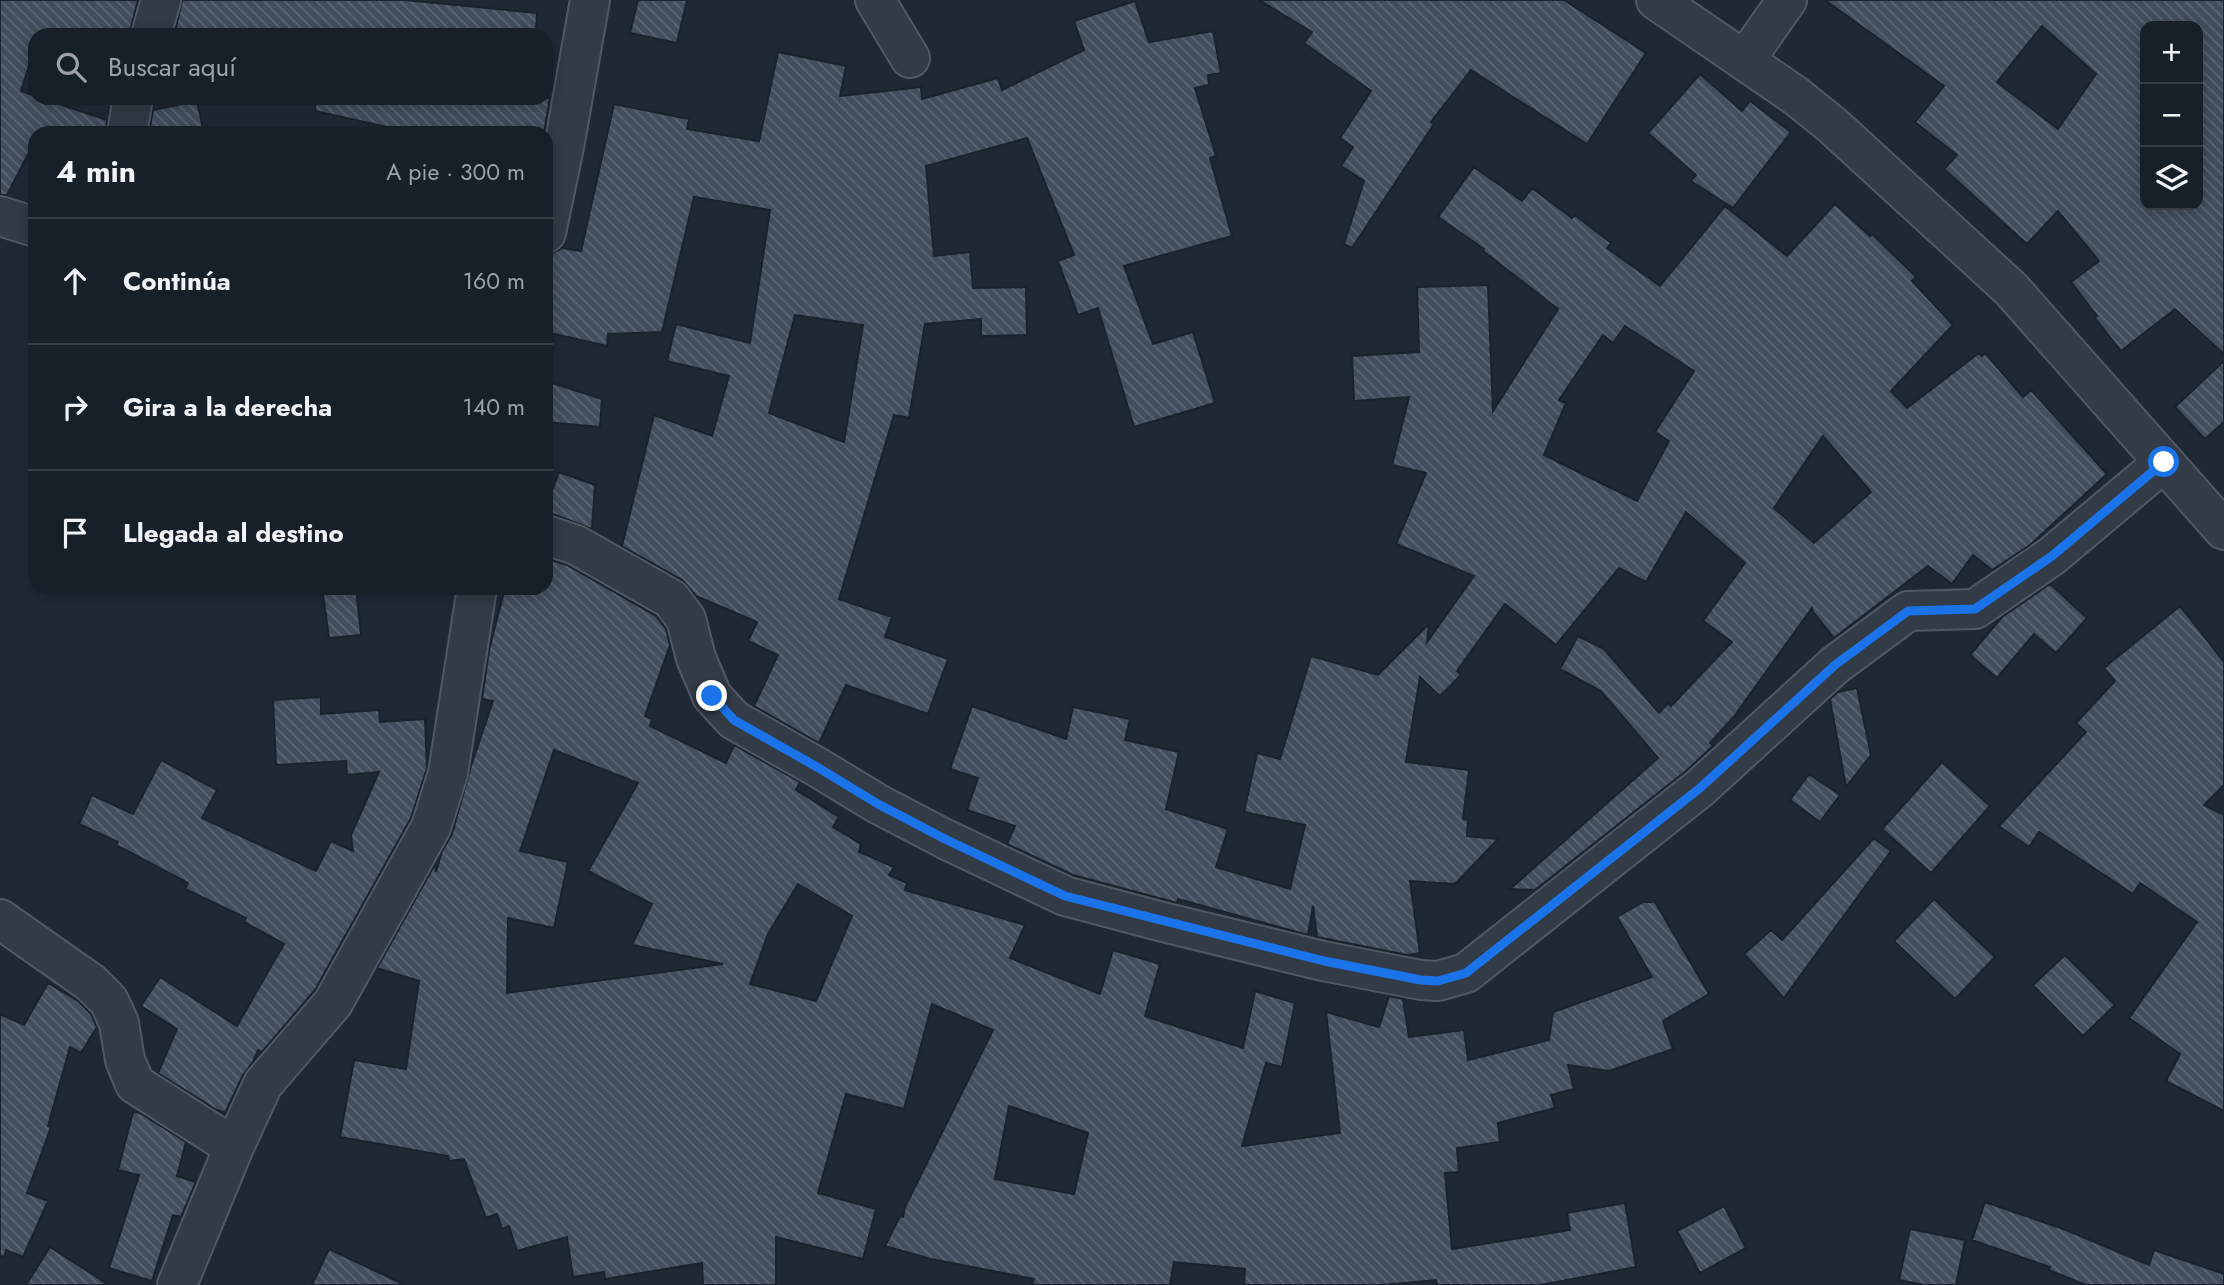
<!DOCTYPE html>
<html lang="es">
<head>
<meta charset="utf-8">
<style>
  body { margin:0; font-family:Jost,sans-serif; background:#202730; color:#f1f3f6 }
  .controls { position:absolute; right:21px; top:21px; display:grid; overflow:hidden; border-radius:14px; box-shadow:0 4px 18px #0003 }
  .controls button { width:63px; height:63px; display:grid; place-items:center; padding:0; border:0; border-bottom:2px solid #363d45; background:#171f28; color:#f1f3f6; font:35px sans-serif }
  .stop { position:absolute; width:21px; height:21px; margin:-16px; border:5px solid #1a73e8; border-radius:50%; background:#fff }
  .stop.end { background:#1a73e8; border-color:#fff; box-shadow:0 2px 7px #0008 }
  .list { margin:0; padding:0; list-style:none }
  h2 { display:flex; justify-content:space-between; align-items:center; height:91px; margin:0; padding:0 28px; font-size:30px }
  h2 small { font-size:23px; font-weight:400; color:#9ea2a8 }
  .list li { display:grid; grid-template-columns:46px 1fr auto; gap:21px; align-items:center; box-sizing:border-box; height:126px; padding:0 28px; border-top:2px solid #363d45 }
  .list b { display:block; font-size:26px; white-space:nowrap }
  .list em { font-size:23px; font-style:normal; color:#9ea2a8 }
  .icon { flex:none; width:38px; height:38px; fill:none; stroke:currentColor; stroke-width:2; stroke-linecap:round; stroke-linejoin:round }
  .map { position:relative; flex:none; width:2224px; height:1285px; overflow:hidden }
  .search { position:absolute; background:#171f28; box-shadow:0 4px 18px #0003; left:28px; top:28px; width:525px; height:77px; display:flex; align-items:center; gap:18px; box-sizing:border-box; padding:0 24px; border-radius:21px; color:#9ea2a8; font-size:26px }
  .panel { position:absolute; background:#171f28; box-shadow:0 4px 18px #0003; left:28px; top:126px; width:525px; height:469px; border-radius:21px }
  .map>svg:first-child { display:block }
</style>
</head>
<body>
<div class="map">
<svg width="2224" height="1285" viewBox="0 0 2224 1285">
  <defs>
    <pattern id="building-back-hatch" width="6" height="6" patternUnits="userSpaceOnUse" patternTransform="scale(1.75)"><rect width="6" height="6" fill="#424e5e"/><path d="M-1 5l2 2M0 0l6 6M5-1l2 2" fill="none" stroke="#5b6573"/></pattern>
  </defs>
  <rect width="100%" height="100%" fill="#1f2936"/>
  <path fill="url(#building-back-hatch)" stroke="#1a222d" stroke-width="2" fill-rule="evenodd" d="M 0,0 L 138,0 L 129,35 L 35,35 L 35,47 L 21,91 L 35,96 L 35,98 L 41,98 L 107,120 L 106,133 L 35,133 L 35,141 L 7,195 L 0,195 Z
    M 182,0 L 405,0 L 537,13 L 536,35 L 204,35 L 175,32 Z
    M 638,0 L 687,0 L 677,43 L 630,33 Z
    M 1259,0 L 1564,0 L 1646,53 L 1587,144 L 1471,70 L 1431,122 L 1434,124 L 1352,248 L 1344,244 L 1364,181 L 1341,166 L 1353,147 L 1340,138 L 1371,91 L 1304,43 L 1312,32 Z
    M 1825,0 L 2224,0 L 2224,354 L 2175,309 L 2121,351 L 2095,318 L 2097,316 L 2071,282 L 2099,261 L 2058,211 L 2027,244 L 1944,169 L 1957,155 L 1915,122 L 1944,86 ZM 2042,26 L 2096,74 L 2058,129 L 1997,82 ZM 2145,26 L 2198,26 L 2198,205 L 2145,205 Z
    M 1135,1 L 1149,42 L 1213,31 L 1221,73 L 1208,75 L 1209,85 L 1195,88 L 1216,156 L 1210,158 L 1232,236 L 1124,266 L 1153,344 L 1193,332 L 1215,403 L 1134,427 L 1098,308 L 1078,315 L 1058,261 L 1074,255 L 1027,138 L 926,166 L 934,256 L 970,252 L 973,288 L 1026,287 L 1027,335 L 981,336 L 981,319 L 925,324 L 909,418 L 894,415 L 839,599 L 892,617 L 885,637 L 948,659 L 928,714 L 846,685 L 819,743 L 754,706 L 778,655 L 748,641 L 757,622 L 696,596 L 682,580 L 622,546 L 654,415 L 712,436 L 729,376 L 667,361 L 676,324 L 750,343 L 770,210 L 694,197 L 662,332 L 608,334 L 607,346 L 546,332 L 546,254 L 553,253 L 562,248 L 581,251 L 614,104 L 689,119 L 687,129 L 759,141 L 778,52 L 846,66 L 840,96 L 921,87 L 922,99 L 998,78 L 1002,90 L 1084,50 L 1074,21 ZM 795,315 L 863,325 L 844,442 L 769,413 Z
    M 1700,74 L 1742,111 L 1750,101 L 1791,132 L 1733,208 L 1691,181 L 1696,175 L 1648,133 Z
    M 316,98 L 550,98 L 544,133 L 414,133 L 315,111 Z
    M 197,101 L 204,133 L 149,133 L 153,110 Z
    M 1474,167 L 1522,201 L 1532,188 L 1572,218 L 1575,215 L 1611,243 L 1607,248 L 1660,286 L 1725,206 L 1787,256 L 1835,204 L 1870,236 L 1872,234 L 1916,277 L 1912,281 L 1953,325 L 1891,391 L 1907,408 L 1979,353 L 1982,356 L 1985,353 L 2023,397 L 2031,390 L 2107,474 L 2030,545 L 1992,570 L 1973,555 L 1952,584 L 1928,566 L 1834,638 L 1813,612 L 1812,608 L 1737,712 L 1739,711 L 1710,743 L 1713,746 L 1686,771 L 1535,890 L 1510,889 L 1658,758 L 1601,691 L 1560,669 L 1578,636 L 1604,649 L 1659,713 L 1668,703 L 1671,706 L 1732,642 L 1703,621 L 1745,563 L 1686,512 L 1646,582 L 1619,568 L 1556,645 L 1505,604 L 1457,671 L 1461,675 L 1440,696 L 1420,677 L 1406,762 L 1469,770 L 1463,819 L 1468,820 L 1467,836 L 1498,839 L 1455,884 L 1410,881 L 1420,953 L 1407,955 L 1317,937 L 1313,906 L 1308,935 L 1178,899 L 1177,903 L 1073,875 L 1007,844 L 1015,826 L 967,810 L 978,778 L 950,769 L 972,706 L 1066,739 L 1073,707 L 1130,719 L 1125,740 L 1179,752 L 1166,809 L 1228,829 L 1216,867 L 1290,889 L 1305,825 L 1244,812 L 1257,753 L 1280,759 L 1311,656 L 1378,675 L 1429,624 L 1427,642 L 1474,576 L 1396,544 L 1426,473 L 1392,465 L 1409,397 L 1354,401 L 1352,356 L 1419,352 L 1417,287 L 1488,285 L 1493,411 L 1558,309 L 1483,251 L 1484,249 L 1438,217 ZM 1625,326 L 1694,371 L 1655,432 L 1669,441 L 1637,501 L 1544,455 L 1566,403 L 1559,400 L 1603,335 L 1613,343 ZM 1823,436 L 1871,492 L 1814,543 L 1774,508 Z
    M 2224,361 L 2224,422 L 2205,439 L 2175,407 Z
    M 546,381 L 602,399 L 600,427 L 546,422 Z
    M 559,472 L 595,485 L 592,529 L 553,514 L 546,514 L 546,507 Z
    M 546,558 L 567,565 L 656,616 L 666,629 L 670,645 L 645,716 L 652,719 L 650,726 L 726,763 L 734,745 L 800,782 L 796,790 L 839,817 L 833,827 L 861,844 L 859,852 L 894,867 L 889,875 L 907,883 L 905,890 L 1025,925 L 1010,958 L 1100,994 L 1113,950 L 1160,964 L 1145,1016 L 1243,1048 L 1255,991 L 1295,1003 L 1282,1067 L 1266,1063 L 1242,1146 L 1340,1133 L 1326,1012 L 1379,1027 L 1389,996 L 1403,999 L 1409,1037 L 1464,1030 L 1468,1060 L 1549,1040 L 1553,1012 L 1652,977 L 1617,917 L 1643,902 L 1655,902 L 1709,994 L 1663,1021 L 1673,1049 L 1609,1071 L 1568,1065 L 1574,1089 L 1551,1095 L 1555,1108 L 1498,1123 L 1500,1142 L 1457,1148 L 1459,1172 L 1445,1173 L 1452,1249 L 1570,1230 L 1567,1213 L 1625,1203 L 1636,1267 L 1541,1285 L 1437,1285 L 1436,1280 L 1382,1285 L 1244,1285 L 1245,1269 L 1174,1262 L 1170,1285 L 1032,1285 L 1034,1279 L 931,1259 L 885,1246 L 900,1216 L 903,1217 L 905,1207 L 993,1030 L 932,1004 L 904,1109 L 846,1094 L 818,1193 L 876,1209 L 863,1259 L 776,1237 L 776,1285 L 703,1285 L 702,1263 L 605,1279 L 604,1272 L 573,1277 L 567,1237 L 517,1251 L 509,1226 L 502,1229 L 497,1214 L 486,1218 L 464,1159 L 449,1161 L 448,1156 L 340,1137 L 354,1060 L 406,1069 L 419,981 L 377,968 L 435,864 L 436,872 L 442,851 L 452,834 L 471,766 L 493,701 L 482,699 L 489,650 L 505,588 L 546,588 ZM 554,750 L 638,783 L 588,871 L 652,904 L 632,945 L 723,964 L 507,993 L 508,918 L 554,928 L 568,862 L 520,851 ZM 798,884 L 852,916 L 816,1001 L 750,984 L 768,934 ZM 1009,1106 L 1088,1133 L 1074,1194 L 995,1179 Z
    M 2050,584 L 2087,618 L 2056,653 L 2034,634 L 1997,678 L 1970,655 L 2002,617 Z
    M 322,588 L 356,588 L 361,635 L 329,638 Z
    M 2180,606 L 2224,662 L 2224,785 L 2204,805 L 2224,815 L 2224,1111 L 2166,1081 L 2180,1054 L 2129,1018 L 2197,922 L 2140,883 L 2133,894 L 2039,832 L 2029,847 L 1999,826 L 2086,732 L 2076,723 L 2115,681 L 2104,668 Z
    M 1857,688 L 1871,755 L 1846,787 L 1830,699 L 1838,692 Z
    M 321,697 L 321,714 L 379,710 L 380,722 L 425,719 L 427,768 L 411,818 L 315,990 L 262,1052 L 258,1050 L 253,1062 L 243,1075 L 225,1113 L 215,1109 L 158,1073 L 177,1029 L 141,1006 L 160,977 L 237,1026 L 284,944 L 244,922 L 246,918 L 185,889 L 188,883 L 116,845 L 118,842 L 79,824 L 92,795 L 133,814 L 161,760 L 217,790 L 202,818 L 316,871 L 331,841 L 353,851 L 351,835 L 379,772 L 347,775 L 346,761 L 276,765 L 273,700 Z
    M 1942,762 L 1990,806 L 1931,873 L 1882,829 Z
    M 1809,774 L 1840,795 L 1820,822 L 1790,800 Z
    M 1874,838 L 1891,851 L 1784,998 L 1744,954 L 1771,930 L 1782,940 Z
    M 1934,899 L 1995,957 L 1955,999 L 1894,941 Z
    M 2065,955 L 2115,1005 L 2083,1036 L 2033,985 Z
    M 48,983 L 78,1001 L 91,1014 L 97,1027 L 81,1053 L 70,1047 L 48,1126 L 51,1127 L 27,1193 L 48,1201 L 23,1257 L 6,1250 L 4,1257 L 0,1256 L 0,1014 L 24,1025 Z
    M 133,1112 L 140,1113 L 186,1142 L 177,1176 L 196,1182 L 181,1217 L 173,1215 L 152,1281 L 109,1268 L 139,1175 L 118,1170 Z
    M 1985,1202 L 2066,1230 L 2149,1265 L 2154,1250 L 2224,1274 L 2224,1285 L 2086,1285 L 2049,1270 L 2050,1267 L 1972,1240 Z
    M 1724,1206 L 1746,1248 L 1700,1273 L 1677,1231 Z
    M 1910,1229 L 1965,1240 L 1956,1285 L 1924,1285 L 1899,1280 Z
    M 50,1247 L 109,1285 L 26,1285 Z
    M 329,1249 L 405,1285 L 312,1285 Z"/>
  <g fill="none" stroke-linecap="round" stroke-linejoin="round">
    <g stroke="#505865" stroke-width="42">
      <path id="minor" d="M 875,0 L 910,58
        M 151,35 L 161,0
        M 1745,60 L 1787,0
        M 127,133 L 133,98
        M 0,216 L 35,227
        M 546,233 L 564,147 L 590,0
        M 546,535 L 576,545 L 671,599 L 686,619 L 696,658 L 712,696 L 734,720 L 817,767 L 878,804 L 945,839 L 1065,896 L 1159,921 L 1323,961 L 1421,980 L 1438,981 L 1466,973 L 1700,788 L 1835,665 L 1908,611 L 1975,609 L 2052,556 L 2164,462
        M 0,919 L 91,983 L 109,1001 L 119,1023 L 125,1060 L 135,1084 L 234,1147
        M 177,1285 L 234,1147 L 263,1084 L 333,1003 L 431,827 L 448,773 L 477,588"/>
    </g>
    <g stroke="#505865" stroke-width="42">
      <path id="tertiary" d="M 1656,0 L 1796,96 L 1832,125 L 2011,289 L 2224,530"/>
    </g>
    <use href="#minor" stroke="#323b46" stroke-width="38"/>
    <use href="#tertiary" stroke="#323b46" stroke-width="38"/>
  </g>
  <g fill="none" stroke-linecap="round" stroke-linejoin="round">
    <path stroke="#1a73e8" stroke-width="9" d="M 712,696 L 734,720 L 817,767 L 878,804 L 945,839 L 1065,896 L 1324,961 L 1421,980 L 1438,981 L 1466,973 L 1700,788 L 1835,665 L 1908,611 L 1975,609 L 2052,556 L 2164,462"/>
  </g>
</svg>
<div class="controls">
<button>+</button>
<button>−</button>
<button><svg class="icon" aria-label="layers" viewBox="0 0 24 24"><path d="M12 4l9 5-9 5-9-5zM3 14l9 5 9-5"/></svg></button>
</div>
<div class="stop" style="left:2164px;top:462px"></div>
<div class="stop end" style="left:712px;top:696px"></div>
<div class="search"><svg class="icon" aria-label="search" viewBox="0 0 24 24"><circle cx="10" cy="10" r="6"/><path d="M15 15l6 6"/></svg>Buscar aquí</div>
<section class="panel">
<h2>4 min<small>A pie · 300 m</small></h2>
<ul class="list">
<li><svg class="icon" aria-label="ahead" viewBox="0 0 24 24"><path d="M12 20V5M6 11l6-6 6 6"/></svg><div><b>Continúa</b></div><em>160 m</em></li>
<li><svg class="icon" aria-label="right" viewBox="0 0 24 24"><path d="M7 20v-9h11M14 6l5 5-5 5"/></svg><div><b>Gira a la derecha</b></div><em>140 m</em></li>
<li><svg class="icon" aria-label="arrive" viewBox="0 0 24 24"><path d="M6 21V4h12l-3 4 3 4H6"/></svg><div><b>Llegada al destino</b></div></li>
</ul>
</section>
</div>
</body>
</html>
